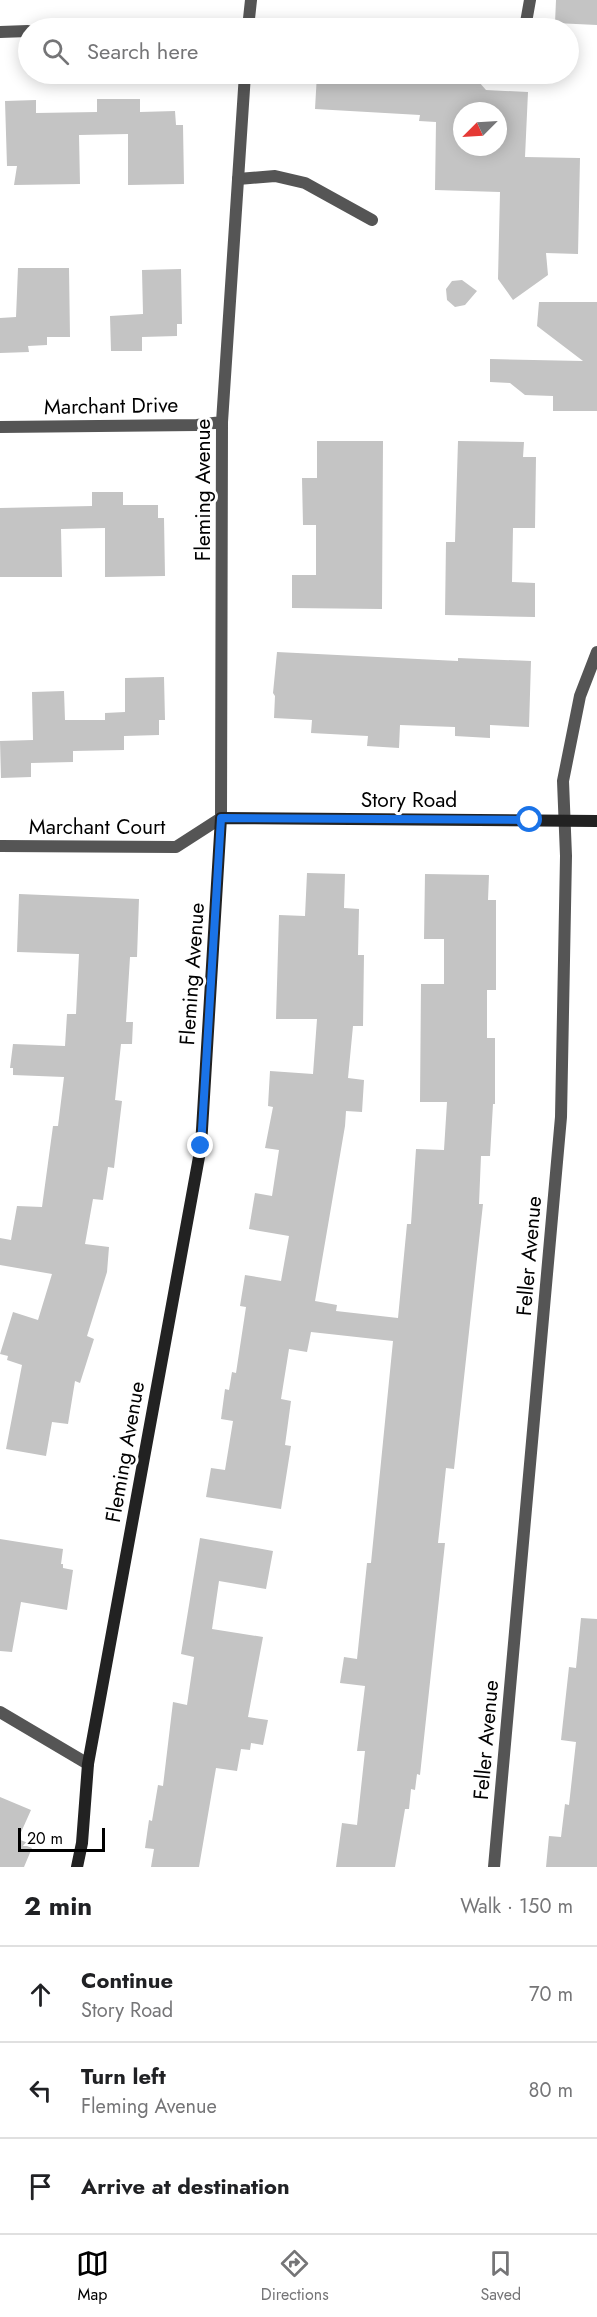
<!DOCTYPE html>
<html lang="en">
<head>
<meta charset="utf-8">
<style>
  body { margin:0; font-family:Jost,sans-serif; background:#f6f6f6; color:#202124 }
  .compass { position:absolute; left:453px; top:102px; width:54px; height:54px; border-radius:50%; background:#fff; box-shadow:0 3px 15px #0003; rotate:246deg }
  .scale { position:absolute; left:18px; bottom:15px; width:87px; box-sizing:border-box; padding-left:6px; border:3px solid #000; border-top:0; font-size:16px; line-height:21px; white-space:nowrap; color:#000; -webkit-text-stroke:4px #fff; paint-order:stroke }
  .stop { position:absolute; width:18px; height:18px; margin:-14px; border:4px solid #1a73e8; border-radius:50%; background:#fff }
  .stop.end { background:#1a73e8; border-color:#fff; box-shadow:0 2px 6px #0008 }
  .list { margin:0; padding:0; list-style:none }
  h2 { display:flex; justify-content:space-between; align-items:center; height:78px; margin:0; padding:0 24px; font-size:26px }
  h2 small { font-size:20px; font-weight:400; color:#757577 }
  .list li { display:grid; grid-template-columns:39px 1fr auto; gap:18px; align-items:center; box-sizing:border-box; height:96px; padding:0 24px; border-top:2px solid #e0e0e0 }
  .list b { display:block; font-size:22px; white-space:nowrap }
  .list p { margin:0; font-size:20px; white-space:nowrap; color:#757577 }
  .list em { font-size:20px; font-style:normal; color:#757577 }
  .icon { flex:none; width:33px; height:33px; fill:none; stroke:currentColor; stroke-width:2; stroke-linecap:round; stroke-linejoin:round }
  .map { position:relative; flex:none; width:597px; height:1867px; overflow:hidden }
  .search { position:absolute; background:#fff; box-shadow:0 3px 15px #0003; left:18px; right:18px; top:18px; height:66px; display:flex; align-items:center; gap:15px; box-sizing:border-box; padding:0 21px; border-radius:33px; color:#757577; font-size:22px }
  .sheet { height:366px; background:#fff }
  nav { display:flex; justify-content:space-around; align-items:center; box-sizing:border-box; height:84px; border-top:2px solid #e0e0e0; background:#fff; font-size:16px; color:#757577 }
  nav a { display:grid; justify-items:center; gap:3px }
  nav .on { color:#000 }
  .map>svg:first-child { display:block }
</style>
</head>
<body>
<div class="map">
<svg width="597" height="1867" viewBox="0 0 597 1867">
  <rect width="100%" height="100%" fill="#fff"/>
  <path fill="#c4c4c4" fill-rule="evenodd" d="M 556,0 L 597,0 L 597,25 L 555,23 Z
    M 317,74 L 472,74 L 486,90 L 528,92 L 525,157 L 580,158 L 578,254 L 546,253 L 548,275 L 513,300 L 498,279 L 500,192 L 435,190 L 436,122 L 419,121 L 420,115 L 315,109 ZM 462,111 L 498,111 L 498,147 L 462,147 Z
    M 97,99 L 140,99 L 140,112 L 175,111 L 176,125 L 183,125 L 184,184 L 128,185 L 128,134 L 79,135 L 80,184 L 14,185 L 17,166 L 7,166 L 5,101 L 36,100 L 36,113 L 97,112 Z
    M 18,268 L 69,268 L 70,337 L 47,337 L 47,345 L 28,346 L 29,352 L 0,353 L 0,318 L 16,317 Z
    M 181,269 L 182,324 L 177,324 L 177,336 L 142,337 L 142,351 L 111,351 L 110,316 L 143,314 L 142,270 Z
    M 462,280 L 477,291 L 465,305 L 455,307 L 447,300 L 446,289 L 452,281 Z
    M 539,302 L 597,302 L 597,411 L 553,411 L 553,396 L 525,395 L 510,383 L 490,382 L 490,359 L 583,361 L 537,326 Z
    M 317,441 L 383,441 L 382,609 L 292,608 L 292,575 L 316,575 L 316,525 L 303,525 L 302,478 L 317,478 Z
    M 458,441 L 524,442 L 523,457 L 536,457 L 535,528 L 513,528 L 512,582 L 535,583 L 535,617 L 445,615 L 446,542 L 455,542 Z
    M 92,492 L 123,492 L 123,505 L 158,505 L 158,518 L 164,518 L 165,576 L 105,577 L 105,528 L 61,529 L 62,577 L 0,577 L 0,508 L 92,506 Z
    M 277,652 L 458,661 L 458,658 L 531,661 L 529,727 L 490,725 L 490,738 L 455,736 L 455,727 L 400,725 L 399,748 L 367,746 L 368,736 L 311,733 L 312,720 L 274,718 L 275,696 L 273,693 Z
    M 164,677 L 165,720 L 159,720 L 159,735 L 124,736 L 124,750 L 73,751 L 73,762 L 31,763 L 31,777 L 1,778 L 0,741 L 33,740 L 32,692 L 64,691 L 65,720 L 105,720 L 105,713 L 125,712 L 125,678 Z
    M 307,873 L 345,874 L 344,908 L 359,909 L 358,955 L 364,955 L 363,1026 L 353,1026 L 348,1078 L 364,1080 L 362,1112 L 346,1111 L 345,1126 L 315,1301 L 337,1305 L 336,1311 L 398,1318 L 407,1224 L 411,1224 L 416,1149 L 444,1150 L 447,1102 L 420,1102 L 421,984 L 444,984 L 444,939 L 424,939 L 425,874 L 489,875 L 488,900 L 496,900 L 496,990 L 487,990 L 487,1038 L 495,1038 L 495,1104 L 493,1104 L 490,1156 L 481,1156 L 479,1204 L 483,1204 L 454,1469 L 446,1468 L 438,1543 L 445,1543 L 420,1775 L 417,1774 L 415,1790 L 411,1789 L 409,1809 L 405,1809 L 395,1867 L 336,1867 L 342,1823 L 357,1825 L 365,1751 L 357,1751 L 365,1686 L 340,1683 L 344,1657 L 357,1659 L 367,1563 L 371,1563 L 393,1341 L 311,1332 L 307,1352 L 289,1349 L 281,1399 L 291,1401 L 285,1445 L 291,1446 L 281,1509 L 206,1497 L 211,1468 L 225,1470 L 233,1421 L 221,1419 L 225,1389 L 229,1390 L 232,1372 L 236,1373 L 246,1307 L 240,1306 L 245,1275 L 281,1281 L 289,1236 L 249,1229 L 255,1193 L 272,1196 L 279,1150 L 265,1148 L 273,1107 L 268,1106 L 270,1071 L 313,1074 L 317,1019 L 276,1019 L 279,915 L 305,916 Z
    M 19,894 L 139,899 L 137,957 L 130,957 L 126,1022 L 133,1022 L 132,1044 L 121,1044 L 115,1100 L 122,1101 L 114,1168 L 108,1167 L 103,1200 L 93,1199 L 85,1244 L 109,1247 L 107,1272 L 87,1336 L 94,1339 L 80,1383 L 75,1381 L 68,1424 L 52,1422 L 46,1456 L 6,1449 L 22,1365 L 7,1360 L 8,1356 L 0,1354 L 13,1312 L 38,1320 L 52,1274 L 0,1265 L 0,1238 L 11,1240 L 17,1206 L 42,1207 L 53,1126 L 58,1126 L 64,1077 L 13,1075 L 13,1068 L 10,1068 L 13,1044 L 65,1046 L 67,1014 L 76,1014 L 79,954 L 17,952 Z
    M 200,1538 L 273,1551 L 266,1589 L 219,1581 L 212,1629 L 263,1637 L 248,1717 L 268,1720 L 263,1745 L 251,1743 L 250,1750 L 241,1749 L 237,1771 L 216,1768 L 199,1867 L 151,1867 L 154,1849 L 145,1848 L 149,1820 L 152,1821 L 158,1785 L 163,1786 L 173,1702 L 187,1705 L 194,1657 L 181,1654 Z
    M 0,1539 L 63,1549 L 61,1564 L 63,1564 L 63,1568 L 73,1570 L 67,1610 L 21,1602 L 12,1652 L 0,1651 Z
    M 581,1618 L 597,1619 L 597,1867 L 546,1867 L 549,1836 L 561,1837 L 565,1804 L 569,1805 L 576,1742 L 561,1740 L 569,1667 L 576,1668 Z
    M 0,1797 L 31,1810 L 18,1839 L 28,1843 L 27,1846 L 32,1848 L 24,1867 L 0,1867 Z"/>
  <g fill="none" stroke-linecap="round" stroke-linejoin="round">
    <path stroke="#555" stroke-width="12" d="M 525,28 L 530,0
      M 516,75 L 517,74
      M 238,179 L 275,176 L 305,183 L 372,220"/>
    <path stroke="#555" stroke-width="12" d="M 197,28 L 218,28
      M 248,28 L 251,0
      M 0,32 L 28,31
      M 0,427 L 197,425 L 222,422
      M 0,846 L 176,847 L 221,818 L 222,422 L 245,74
      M 0,1712 L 88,1764
      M 494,1867 L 561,1117 L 566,856 L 563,781 L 580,696 L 597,652"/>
    <path stroke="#222" stroke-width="12" d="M 77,1867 L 82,1843 L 88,1764 L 201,1146 L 221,818 L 597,821"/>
  </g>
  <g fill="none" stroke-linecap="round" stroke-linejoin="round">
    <path stroke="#1a73e8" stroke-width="8" d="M 201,1146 L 221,818 L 530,820"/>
  </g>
  <g text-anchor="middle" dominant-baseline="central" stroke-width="6" stroke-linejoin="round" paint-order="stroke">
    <g font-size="21" fill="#000" stroke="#fff">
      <text transform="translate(111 406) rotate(-1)">Marchant Drive</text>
      <text transform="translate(203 490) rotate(-90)">Fleming Avenue</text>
      <text x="409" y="800">Story Road</text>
      <text x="97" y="827">Marchant Court</text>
      <text transform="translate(192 974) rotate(-86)">Fleming Avenue</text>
      <text transform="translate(529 1256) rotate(-85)">Feller Avenue</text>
      <text transform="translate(125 1452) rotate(-80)">Fleming Avenue</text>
      <text transform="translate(486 1740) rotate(-85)">Feller Avenue</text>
    </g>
  </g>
</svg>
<svg class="compass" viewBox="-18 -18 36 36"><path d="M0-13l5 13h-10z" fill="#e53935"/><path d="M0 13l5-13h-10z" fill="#757577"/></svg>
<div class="scale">20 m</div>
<div class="stop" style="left:530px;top:820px"></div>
<div class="stop end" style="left:201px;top:1146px"></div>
<div class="search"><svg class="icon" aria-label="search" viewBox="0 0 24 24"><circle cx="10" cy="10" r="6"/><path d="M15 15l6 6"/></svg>Search here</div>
</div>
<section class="sheet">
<h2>2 min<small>Walk · 150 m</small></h2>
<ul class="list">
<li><svg class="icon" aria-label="ahead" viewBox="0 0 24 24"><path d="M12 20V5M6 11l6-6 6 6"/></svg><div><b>Continue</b><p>Story Road</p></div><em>70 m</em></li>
<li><svg class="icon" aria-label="left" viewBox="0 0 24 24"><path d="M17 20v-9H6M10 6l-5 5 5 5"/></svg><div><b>Turn left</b><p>Fleming Avenue</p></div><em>80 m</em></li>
<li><svg class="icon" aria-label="arrive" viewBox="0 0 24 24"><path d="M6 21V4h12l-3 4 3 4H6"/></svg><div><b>Arrive at destination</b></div></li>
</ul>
</section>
<nav>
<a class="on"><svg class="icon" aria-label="map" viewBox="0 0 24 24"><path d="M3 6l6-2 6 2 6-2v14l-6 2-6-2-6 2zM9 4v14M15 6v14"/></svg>Map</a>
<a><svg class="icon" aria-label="directions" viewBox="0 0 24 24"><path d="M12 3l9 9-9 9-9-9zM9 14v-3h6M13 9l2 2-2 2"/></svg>Directions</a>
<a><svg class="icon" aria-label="saved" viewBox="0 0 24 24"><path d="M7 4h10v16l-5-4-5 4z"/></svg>Saved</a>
</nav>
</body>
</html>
